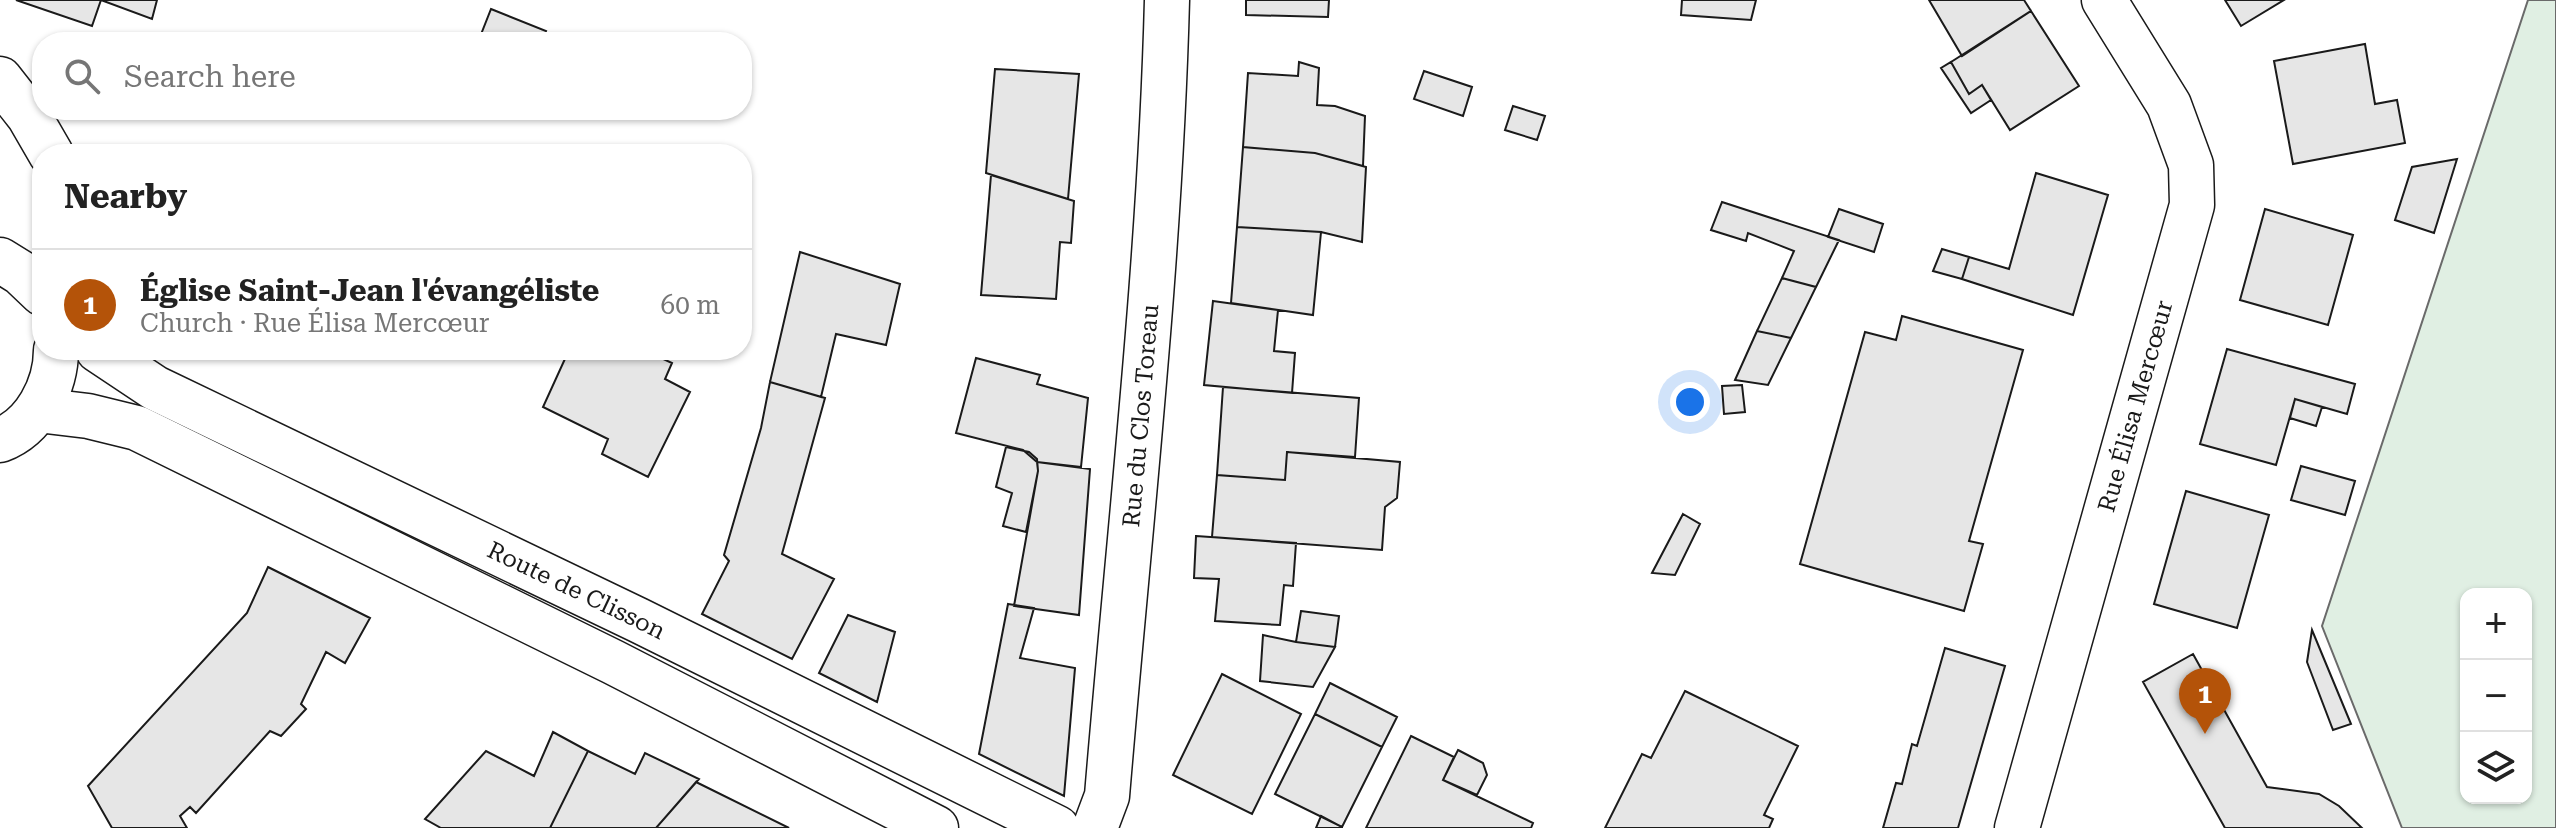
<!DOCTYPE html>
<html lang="en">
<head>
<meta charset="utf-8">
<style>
  body { margin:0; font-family:"Roboto Serif",serif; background:#f2f2f2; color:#222 }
  .controls { position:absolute; right:24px; bottom:24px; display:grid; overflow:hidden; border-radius:16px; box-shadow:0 2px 6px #0004 }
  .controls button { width:72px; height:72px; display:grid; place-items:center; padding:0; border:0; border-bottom:2px solid #e0e0e0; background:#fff; color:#222; font:40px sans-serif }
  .you { position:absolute; left:1690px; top:402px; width:28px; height:28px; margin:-20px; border:6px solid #fff; border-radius:50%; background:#1a73e8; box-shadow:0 0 0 12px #1a73e833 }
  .badge { display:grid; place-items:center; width:52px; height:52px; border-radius:50%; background:#b45309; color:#fff; font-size:26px; font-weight:700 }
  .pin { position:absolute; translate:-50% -66px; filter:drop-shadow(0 2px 4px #0008) }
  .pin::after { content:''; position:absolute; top:42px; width:28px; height:24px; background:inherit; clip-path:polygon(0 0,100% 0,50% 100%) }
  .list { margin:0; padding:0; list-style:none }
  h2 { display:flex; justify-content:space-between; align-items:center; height:104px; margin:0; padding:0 32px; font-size:34px }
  h2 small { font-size:26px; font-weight:400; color:#767676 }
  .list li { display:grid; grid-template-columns:52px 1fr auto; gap:24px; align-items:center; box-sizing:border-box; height:112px; padding:0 32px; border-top:2px solid #e0e0e0 }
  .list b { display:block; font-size:30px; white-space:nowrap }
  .list p { margin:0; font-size:26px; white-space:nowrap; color:#767676 }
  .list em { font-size:26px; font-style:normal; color:#767676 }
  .icon { flex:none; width:44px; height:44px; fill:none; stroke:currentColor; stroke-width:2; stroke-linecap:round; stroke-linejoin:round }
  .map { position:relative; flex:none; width:2556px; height:828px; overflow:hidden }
  .search { position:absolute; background:#fff; box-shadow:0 2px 6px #0004; left:32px; top:32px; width:720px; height:88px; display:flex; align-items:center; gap:20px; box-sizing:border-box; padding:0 28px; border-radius:32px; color:#767676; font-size:30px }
  .panel { position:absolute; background:#fff; box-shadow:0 2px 6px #0004; left:32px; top:144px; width:720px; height:216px; border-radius:32px }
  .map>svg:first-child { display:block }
</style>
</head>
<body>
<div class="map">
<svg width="2556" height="828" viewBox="0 0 2556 828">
  <rect width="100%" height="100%" fill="#fff"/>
  <path fill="#e0efe3" stroke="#6a6a6a" stroke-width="2" fill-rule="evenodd" d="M 2528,0 L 2556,0 L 2556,828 L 2402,828 L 2322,626 ZM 2466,594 L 2526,594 L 2526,798 L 2466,798 Z"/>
  <path fill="#e6e6e6" stroke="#1a1a1a" stroke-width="2" d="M 16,0 L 157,0 L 152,19 L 101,0 L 92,26 Z
    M 1246,0 L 1329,0 L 1328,17 L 1246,15 Z
    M 1682,0 L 1756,0 L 1751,20 L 1681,15 Z
    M 1929,0 L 2024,0 L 2031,11 L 1962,56 Z
    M 2225,0 L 2284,0 L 2241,26 Z
    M 491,9 L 546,31 L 541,42 L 478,42 Z
    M 2031,11 L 2079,86 L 2010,130 L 1982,85 L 1969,94 L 1951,62 Z
    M 2365,44 L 2375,104 L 2397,100 L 2405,143 L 2293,164 L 2274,61 Z
    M 1299,62 L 1319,68 L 1317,105 L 1335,106 L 1365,116 L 1363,166 L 1315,153 L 1243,147 L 1248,73 L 1298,76 Z
    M 1951,62 L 1969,94 L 1982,85 L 1991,100 L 1971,113 L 1941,68 Z
    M 995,69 L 1079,74 L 1068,199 L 986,173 Z
    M 1424,71 L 1472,87 L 1463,116 L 1414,99 Z
    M 1513,106 L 1545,116 L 1537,140 L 1505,130 Z
    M 1243,147 L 1315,153 L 1366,167 L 1362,242 L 1321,232 L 1237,227 Z
    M 2457,159 L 2434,233 L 2395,220 L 2412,167 Z
    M 2036,173 L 2108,195 L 2073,315 L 1962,279 L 1969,257 L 2009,269 Z
    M 991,175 L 1074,201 L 1071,243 L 1060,242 L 1056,299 L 981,295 Z
    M 1722,202 L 1839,240 L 1816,287 L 1782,278 L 1794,251 L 1748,233 L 1746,241 L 1711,230 Z
    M 1839,209 L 1883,224 L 1874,252 L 1828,237 Z
    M 2265,209 L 2353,235 L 2328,325 L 2240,300 Z
    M 1237,227 L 1321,232 L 1313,315 L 1231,303 Z
    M 1942,249 L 1969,257 L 1962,279 L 1933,271 Z
    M 800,252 L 900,284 L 886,345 L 836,334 L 821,397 L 770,382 Z
    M 1782,278 L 1816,287 L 1791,338 L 1757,331 Z
    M 1213,301 L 1278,310 L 1274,351 L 1295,353 L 1292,393 L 1204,385 Z
    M 1902,316 L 2023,350 L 1969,541 L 1983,544 L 1964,611 L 1800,564 L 1865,332 L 1896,340 Z
    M 1757,331 L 1791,338 L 1768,385 L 1735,380 Z
    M 2227,349 L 2355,384 L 2347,414 L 2295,399 L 2276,465 L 2200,444 Z
    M 569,350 L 605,350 L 614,355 L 616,350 L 644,350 L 672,363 L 665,379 L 690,392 L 648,477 L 602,454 L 608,439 L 543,407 Z
    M 976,358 L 1040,375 L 1037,384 L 1088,398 L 1081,467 L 1037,462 L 1023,450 L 956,433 Z
    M 770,382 L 825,398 L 782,554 L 834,579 L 792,659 L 702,614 L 729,561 L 724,555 L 761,428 Z
    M 1742,385 L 1745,412 L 1724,414 L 1722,386 Z
    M 1223,387 L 1359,398 L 1355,457 L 1287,452 L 1285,480 L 1217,475 Z
    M 2295,399 L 2322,407 L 2316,426 L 2290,418 Z
    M 1006,447 L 1029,452 L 1037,459 L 1038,471 L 1026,532 L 1003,526 L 1012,493 L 996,487 Z
    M 1287,452 L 1400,462 L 1397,498 L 1385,507 L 1382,550 L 1212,537 L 1217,475 L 1285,480 Z
    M 1037,462 L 1090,469 L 1079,615 L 1014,606 L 1038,471 Z
    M 2301,466 L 2355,481 L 2345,515 L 2291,500 Z
    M 2186,491 L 2269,515 L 2237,628 L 2154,604 Z
    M 1683,514 L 1700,524 L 1675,575 L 1652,573 Z
    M 1196,536 L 1296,543 L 1293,586 L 1284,585 L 1280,625 L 1215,621 L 1219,579 L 1194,578 Z
    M 268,567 L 370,618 L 345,663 L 326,652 L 301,704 L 306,709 L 281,736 L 270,731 L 196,813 L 190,807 L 180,816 L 187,828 L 112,828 L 88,786 L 247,613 Z
    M 1008,604 L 1034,608 L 1020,658 L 1075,668 L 1064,796 L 979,754 Z
    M 1301,611 L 1339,616 L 1335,647 L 1296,642 Z
    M 848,615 L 895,632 L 877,702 L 819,673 Z
    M 2312,630 L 2351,724 L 2333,730 L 2307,662 Z
    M 1263,635 L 1296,642 L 1335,647 L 1313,687 L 1260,681 Z
    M 1945,648 L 2005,666 L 1958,828 L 1883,828 L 1896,783 L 1902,784 L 1912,744 L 1917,746 Z
    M 2193,654 L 2267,787 L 2319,794 L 2339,806 L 2362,828 L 2225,828 L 2143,682 Z
    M 1222,674 L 1301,714 L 1252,814 L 1173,775 Z
    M 1330,683 L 1397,717 L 1382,747 L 1315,714 Z
    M 1685,691 L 1798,746 L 1764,815 L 1773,819 L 1769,828 L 1605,828 L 1642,754 L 1651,758 Z
    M 1315,714 L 1382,747 L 1342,827 L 1275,794 Z
    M 553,732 L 588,751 L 550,828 L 441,828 L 425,819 L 486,751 L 534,776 Z
    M 1411,736 L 1454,757 L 1443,780 L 1533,823 L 1531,828 L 1366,828 Z
    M 1458,750 L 1483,763 L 1487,775 L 1477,795 L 1443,780 Z
    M 588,751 L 635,774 L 645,753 L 699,779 L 656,828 L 550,828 Z
    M 696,782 L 789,828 L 656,828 Z
    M 1321,816 L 1342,827 L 1342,828 L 1316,828 Z"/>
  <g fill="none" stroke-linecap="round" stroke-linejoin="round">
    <g stroke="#1a1a1a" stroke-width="47">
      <g id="street">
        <path id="s1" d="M 1095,828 L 1107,796 C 1129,531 1160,266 1167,0"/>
        <path id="s2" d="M 2017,828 L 2192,205 L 2191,165 L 2169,105 L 2104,0"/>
      </g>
    </g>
    <g stroke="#1a1a1a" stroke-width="47">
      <g id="secondary">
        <path d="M 0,79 L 29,116 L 51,154"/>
        <path d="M 0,260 L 21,273 L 42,293"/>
        <path id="s3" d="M 98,350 L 155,388 L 638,620 L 1057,828"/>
        <path d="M 38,410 L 88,416 L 137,428 L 613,662 L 936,828"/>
        <path d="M 0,440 C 35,427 56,386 56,350"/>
      </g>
    </g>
    <use href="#street" stroke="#fff" stroke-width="44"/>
    <use href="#secondary" stroke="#fff" stroke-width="44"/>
  </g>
  <g text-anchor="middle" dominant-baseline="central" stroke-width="6" stroke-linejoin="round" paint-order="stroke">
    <g font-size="24" fill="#1a1a1a" stroke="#fff">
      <text stroke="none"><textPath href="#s2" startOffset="438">Rue Élisa Mercœur</textPath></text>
      <text stroke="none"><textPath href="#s1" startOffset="416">Rue du Clos Toreau</textPath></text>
      <text stroke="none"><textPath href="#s3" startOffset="536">Route de Clisson</textPath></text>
    </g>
  </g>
</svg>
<div class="controls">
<button>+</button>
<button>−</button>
<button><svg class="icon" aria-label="layers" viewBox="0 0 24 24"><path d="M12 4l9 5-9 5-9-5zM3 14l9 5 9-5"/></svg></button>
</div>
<div class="you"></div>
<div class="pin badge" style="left:2205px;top:734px">1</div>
<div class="search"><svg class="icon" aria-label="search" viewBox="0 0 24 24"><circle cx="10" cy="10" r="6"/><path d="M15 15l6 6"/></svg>Search here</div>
<section class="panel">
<h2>Nearby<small></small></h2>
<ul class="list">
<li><span class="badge">1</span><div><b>Église Saint-Jean l'évangéliste</b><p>Church · Rue Élisa Mercœur</p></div><em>60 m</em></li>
</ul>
</section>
</div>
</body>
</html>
